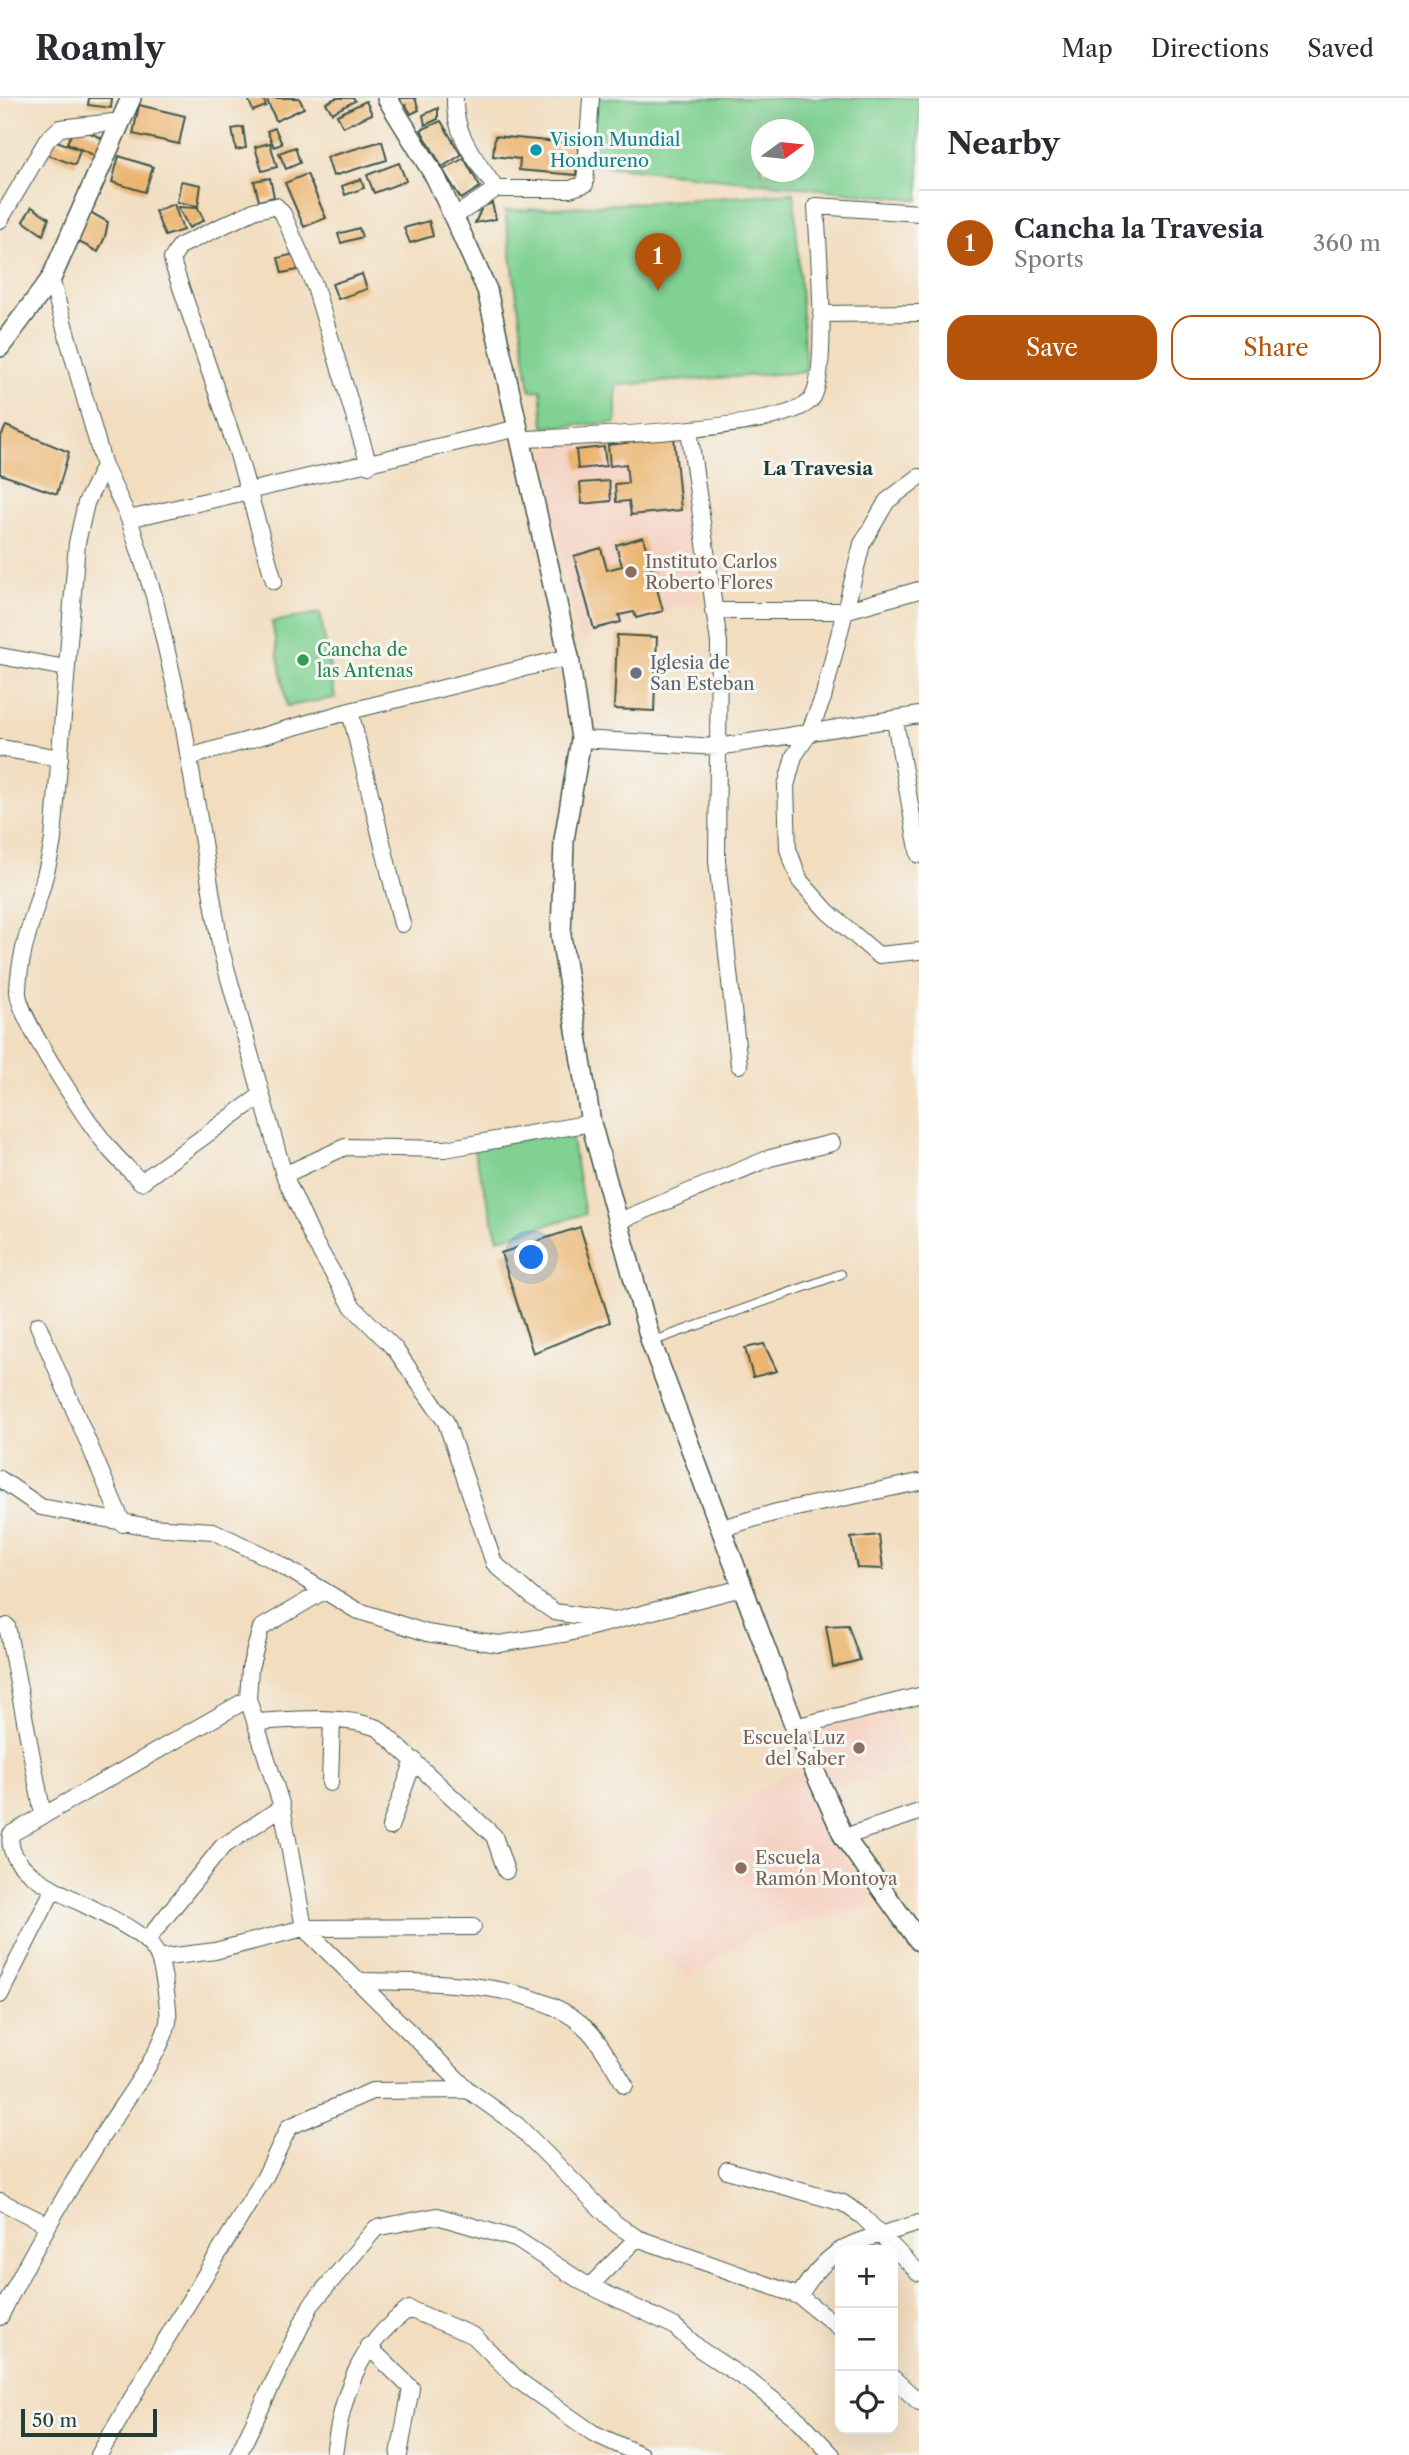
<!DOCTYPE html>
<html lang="en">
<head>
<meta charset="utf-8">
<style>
  body { margin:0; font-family:"Libre Caslon Text",serif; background:#f7f7f7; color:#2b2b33 }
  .controls { position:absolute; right:21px; bottom:21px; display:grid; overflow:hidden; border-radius:14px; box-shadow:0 7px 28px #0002 }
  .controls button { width:63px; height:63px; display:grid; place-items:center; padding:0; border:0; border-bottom:2px solid #e1e1e2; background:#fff; color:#2b2b33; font:35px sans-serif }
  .compass { position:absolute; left:751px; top:21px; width:63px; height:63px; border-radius:50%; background:#fff; box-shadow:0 7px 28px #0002; rotate:75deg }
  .scale { position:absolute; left:21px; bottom:18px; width:136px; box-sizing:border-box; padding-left:7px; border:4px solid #1f3d34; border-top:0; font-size:19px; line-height:24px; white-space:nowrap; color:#1f3d34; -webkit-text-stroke:5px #f6f6f2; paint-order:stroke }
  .you { position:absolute; left:532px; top:1160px; width:24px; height:24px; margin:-18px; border:5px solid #fff; border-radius:50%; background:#1a73e8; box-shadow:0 0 0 10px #1a73e833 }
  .badge { display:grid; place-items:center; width:46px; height:46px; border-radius:50%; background:#b45309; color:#fff; font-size:23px; font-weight:700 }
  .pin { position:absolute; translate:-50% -58px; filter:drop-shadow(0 2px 4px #0008) }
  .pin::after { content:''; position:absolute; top:37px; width:24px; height:21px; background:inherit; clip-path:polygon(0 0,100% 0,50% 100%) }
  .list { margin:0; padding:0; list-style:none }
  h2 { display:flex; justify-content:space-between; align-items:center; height:91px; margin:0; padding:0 28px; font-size:30px }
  h2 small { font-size:23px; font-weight:400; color:#7c7c81 }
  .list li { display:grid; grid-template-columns:46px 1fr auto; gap:21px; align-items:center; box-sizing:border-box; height:105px; padding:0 28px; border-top:2px solid #e1e1e2 }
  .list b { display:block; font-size:26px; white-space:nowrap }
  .list p { margin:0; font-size:23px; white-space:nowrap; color:#7c7c81 }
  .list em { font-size:23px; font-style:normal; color:#7c7c81 }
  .actions { display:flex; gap:14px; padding:21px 28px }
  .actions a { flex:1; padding:16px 0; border:2px solid #b45309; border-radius:21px; text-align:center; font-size:24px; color:#b45309 }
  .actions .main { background:#b45309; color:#fff }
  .icon { flex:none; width:38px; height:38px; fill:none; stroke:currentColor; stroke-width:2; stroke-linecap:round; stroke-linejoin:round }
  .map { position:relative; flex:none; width:919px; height:2357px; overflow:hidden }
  header { display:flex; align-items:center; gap:42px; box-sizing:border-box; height:98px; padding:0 35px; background:#fff; border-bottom:2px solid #e1e1e2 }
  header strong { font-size:33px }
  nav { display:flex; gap:38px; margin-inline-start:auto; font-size:24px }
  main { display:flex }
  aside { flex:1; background:#fff }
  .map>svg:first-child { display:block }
</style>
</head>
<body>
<header>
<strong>Roamly</strong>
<nav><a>Map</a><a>Directions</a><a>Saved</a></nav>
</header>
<main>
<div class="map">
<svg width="919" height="2357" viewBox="0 0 919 2357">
  <rect width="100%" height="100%" fill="#f6f6f2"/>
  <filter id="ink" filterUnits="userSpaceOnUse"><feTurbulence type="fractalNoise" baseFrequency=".0143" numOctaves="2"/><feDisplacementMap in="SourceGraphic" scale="14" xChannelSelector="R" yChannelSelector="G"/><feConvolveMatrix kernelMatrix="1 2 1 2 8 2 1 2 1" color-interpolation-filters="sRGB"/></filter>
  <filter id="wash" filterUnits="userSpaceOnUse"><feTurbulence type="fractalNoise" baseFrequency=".00686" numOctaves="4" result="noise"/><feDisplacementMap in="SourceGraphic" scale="28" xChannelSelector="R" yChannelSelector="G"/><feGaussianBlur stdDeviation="1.57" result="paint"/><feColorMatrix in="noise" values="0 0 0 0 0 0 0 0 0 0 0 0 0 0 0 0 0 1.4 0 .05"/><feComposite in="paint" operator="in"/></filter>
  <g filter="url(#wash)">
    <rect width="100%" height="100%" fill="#f2ddbf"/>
    <path fill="#f5d2c2" d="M 682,340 L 688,424 L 700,502 L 580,543 L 560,446 L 535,352 Z
      M 889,1608 L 907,1668 L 829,1692 L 810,1632 Z
      M 800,1668 L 836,1744 L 879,1809 L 753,1835 L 689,1881 L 587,1795 Z"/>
    <path fill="#80d192" stroke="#508763" stroke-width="2" fill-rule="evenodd" d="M 593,0 L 919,0 L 919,102 L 588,66 ZM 762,32 L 804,32 L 804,74 L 762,74 Z
      M 794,95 L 806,274 L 616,287 L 616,325 L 544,329 L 541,292 L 530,293 L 505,113 Z
      M 320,515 L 335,600 L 287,608 L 272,524 Z
      M 570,1032 L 585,1116 L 498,1141 L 473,1050 Z"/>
    <g id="blocks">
      <path fill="#ebb570" d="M 89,0 L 112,0 L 111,10 L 88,7 Z
        M 248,0 L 263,0 L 266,8 L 253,13 Z
        M 266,0 L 299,0 L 304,10 L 276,23 Z
        M 336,0 L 353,0 L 355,3 L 332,15 L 326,5 Z
        M 400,0 L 415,0 L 419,12 L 411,16 L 406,7 L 402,9 Z
        M 366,3 L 372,16 L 343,29 L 337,17 Z
        M 139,7 L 185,18 L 179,46 L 133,36 Z
        M 438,10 L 438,21 L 425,27 L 423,17 Z
        M 441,23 L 461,57 L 442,69 L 421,32 Z
        M 75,28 L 110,44 L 102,61 L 67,45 Z
        M 243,29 L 246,50 L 236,52 L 232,31 Z
        M 275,30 L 282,46 L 274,49 L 267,33 Z
        M 495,38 L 579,46 L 576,77 L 519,72 L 520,61 L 493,58 Z
        M 49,40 L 80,52 L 75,67 L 43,55 Z
        M 382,43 L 387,62 L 333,78 L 327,59 Z
        M 270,45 L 277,69 L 262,73 L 255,49 Z
        M 295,49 L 300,65 L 286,71 L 279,55 Z
        M 119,58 L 153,69 L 145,94 L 112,84 Z
        M 464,60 L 480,89 L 461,101 L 443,72 Z
        M 399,65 L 406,83 L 374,95 L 367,77 Z
        M 307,76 L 326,120 L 304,129 L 285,85 Z
        M 270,80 L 274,99 L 259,103 L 254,83 Z
        M 361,81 L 364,90 L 345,97 L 342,88 Z
        M 181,83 L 201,87 L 198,108 L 177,104 Z
        M 492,105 L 496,121 L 475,125 L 482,109 Z
        M 174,106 L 183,132 L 165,138 L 155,113 Z
        M 32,109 L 49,120 L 43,137 L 23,123 Z
        M 178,109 L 198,110 L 204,122 L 189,130 Z
        M 88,113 L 108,124 L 105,139 L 98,154 L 73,141 Z
        M 429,123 L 433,138 L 410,145 L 404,130 Z
        M 359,130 L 362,139 L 341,145 L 338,136 Z
        M 295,156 L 298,172 L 282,175 L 278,160 Z
        M 362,176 L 367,191 L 338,201 L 332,186 Z
        M 6,328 L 69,354 L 57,396 L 0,376 L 0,340 Z
        M 674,339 L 681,412 L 631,417 L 629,403 L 616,404 L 615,386 L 628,385 L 626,366 L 610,368 L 608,347 Z
        M 604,349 L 606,368 L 578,371 L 576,352 Z
        M 609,383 L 611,403 L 582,406 L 580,385 Z
        M 643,439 L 663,513 L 636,520 L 634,514 L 619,517 L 621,524 L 594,531 L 574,458 L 601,450 L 607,472 L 622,468 L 616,447 Z
        M 617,537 L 657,539 L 654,613 L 614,611 Z
        M 580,1129 L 610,1224 L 533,1255 L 501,1155 Z
        M 764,1246 L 777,1273 L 753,1279 L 745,1250 Z
        M 879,1437 L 883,1471 L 857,1470 L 851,1440 Z
        M 848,1527 L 860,1562 L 833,1569 L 826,1528 Z"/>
    </g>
  </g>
  <g filter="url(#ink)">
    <use href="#blocks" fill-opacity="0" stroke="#3f5549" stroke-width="2"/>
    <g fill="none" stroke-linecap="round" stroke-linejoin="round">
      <g stroke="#3f5549" stroke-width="10">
        <path id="service" d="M 651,1244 L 841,1176"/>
      </g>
      <g stroke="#3f5549" stroke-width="18">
        <path id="minor" d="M 496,91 L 570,91 L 585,86 L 591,0
          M 455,118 L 496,91 C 477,63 453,36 455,0
          M 0,122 L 47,42 L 60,30 L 122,23
          M 51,181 L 104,368 L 129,421 L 154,498 L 182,619 L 221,852 L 284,1077 L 314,1143 L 352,1208 L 395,1251 L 446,1324 L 494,1465 L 534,1500 L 555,1514 L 609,1522
          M 821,216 L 919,215
          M 689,332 L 719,545 L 717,763 L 739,967
          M 521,341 C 567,339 794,334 813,299 C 829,269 818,147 816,108 L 919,115
          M 104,368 L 86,405 L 77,445 L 53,741 C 46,792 20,840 18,892 C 16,918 88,1024 108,1049 C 117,1061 130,1072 141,1084 L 260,998
          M 919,379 L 887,403 L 862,446 L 823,600 L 808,637 L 794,658 L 786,688 L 788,751 L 800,783 L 828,814 L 878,857 L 919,853
          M 129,421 L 518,330
          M 274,483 L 237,353 L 174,169 L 172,161 L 180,148 L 256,112 L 276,108 L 283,116 L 315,189 L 369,367
          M 713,513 L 844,513 L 919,492
          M 0,558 L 66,570
          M 350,613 L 402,826
          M 895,623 L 919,757
          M 581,641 L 718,649 L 919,617
          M 0,650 L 60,660
          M 189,659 L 350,613 L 569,559
          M 284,1077 L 345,1049 L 445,1051 L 591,1025
          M 617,1124 L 770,1060 L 832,1045
          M 38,1227 L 123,1426
          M 0,1381 L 41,1409 L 150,1429 L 213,1433 L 273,1462 L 356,1512 L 427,1535 L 499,1546 L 568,1535 L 742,1490
          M 722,1430 L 777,1414 L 919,1384
          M 324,1493 L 261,1530 L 250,1570 L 248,1601 L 282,1709 L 304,1830 L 468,1992
          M 7,1528 L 43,1717
          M 255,1624 C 296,1622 339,1616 378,1630 L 494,1738 L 506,1773
          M 795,1629 L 919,1598
          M 330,1685 L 332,1622
          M 390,1729 L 414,1662
          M 844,1739 L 919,1714
          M 147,1842 L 222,1749 L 282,1709
          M 159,1860 L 215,1853 L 304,1830 L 473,1829
          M 361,1883 C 426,1884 541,1882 589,1933 C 603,1948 614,1970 625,1987
          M 0,1897 L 52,1794
          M 727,2072 L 843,2105 L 862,2118 L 919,2175
          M 0,2103 L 46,2126
          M 590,2188 L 637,2140
          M 799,2198 C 835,2140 859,2145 919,2125
          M 0,2219 C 30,2157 62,2101 99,2043 C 118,2011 161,1958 168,1924 C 170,1914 163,1871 159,1861 C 143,1813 0,1793 11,1736 L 248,1601
          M 368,2248 L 411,2290 L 399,2357
          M 893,2280 L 919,2304
          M 99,2357 L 162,2248 L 265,2079 L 289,2029 L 372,1993 L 468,1992 L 517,2027 L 616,2126 L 637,2140 L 799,2198 L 840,2230
          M 238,2357 L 311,2207 L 376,2130 L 437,2118 L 516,2141 L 582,2184 L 674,2228 L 701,2252 L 753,2286 L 801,2324 L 832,2357
          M 334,2357 C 342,2297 357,2248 409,2211 L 474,2238 L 519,2283 L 593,2335 L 641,2357"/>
      </g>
      <g stroke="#3f5549" stroke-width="22">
        <path id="tertiary" d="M 387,0 L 436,80 L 487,192 L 569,559 L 581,641 L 564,742 L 561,838 L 591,1025 L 651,1244 L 795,1629 L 844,1739 L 919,1843
          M 0,249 L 51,181 L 131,0"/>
      </g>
      <use href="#service" stroke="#fff" stroke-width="8"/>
      <use href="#minor" stroke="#fff" stroke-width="16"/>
      <use href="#tertiary" stroke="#fff" stroke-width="19"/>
    </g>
  </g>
  <circle fill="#0f9aa8" stroke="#f6f6f2" stroke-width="2.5" cx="536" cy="52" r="7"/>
  <g fill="#8d6e63" stroke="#f6f6f2" stroke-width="2.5">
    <circle cx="631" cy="474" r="7"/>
    <circle cx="859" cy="1650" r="7"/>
    <circle cx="741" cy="1770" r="7"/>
  </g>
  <circle fill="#2e9e5b" stroke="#f6f6f2" stroke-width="2.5" cx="303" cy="562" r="7"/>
  <circle fill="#6b7280" stroke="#f6f6f2" stroke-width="2.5" cx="636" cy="575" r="7"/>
  <g text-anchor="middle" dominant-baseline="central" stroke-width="6" stroke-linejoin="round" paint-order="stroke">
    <g font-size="18" fill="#0d838f" stroke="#f6f6f2" text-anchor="start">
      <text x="550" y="42">Vision Mundial<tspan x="550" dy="21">Hondureno</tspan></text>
    </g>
    <g font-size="18" fill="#785e54" stroke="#f6f6f2" text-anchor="start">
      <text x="645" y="464">Instituto Carlos<tspan x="645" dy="21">Roberto Flores</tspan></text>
      <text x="845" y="1640" text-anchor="end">Escuela Luz<tspan x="845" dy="21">del Saber</tspan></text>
      <text x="755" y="1760">Escuela<tspan x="755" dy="21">Ramón Montoya</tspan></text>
    </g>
    <g font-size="18" fill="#27864d" stroke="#f6f6f2" text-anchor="start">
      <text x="317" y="552">Cancha de<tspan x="317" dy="21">las Antenas</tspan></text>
    </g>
    <g font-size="18" fill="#5b616d" stroke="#f6f6f2" text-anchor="start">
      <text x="650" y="565">Iglesia de<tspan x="650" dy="21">San Esteban</tspan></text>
    </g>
    <g font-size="19" font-weight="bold" fill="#1f3d34" stroke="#f6f6f2">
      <text x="818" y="370">La Travesia</text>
    </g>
  </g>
</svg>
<div class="controls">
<button>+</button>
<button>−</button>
<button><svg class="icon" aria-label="locate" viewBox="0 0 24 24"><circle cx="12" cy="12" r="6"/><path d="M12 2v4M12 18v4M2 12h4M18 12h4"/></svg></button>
</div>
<svg class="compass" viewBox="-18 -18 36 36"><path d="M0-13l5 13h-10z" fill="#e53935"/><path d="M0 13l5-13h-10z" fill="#7c7c81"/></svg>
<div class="scale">50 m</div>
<div class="you"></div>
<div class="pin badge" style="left:658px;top:193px">1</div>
</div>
<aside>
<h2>Nearby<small></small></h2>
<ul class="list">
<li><span class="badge">1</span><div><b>Cancha la Travesia</b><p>Sports</p></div><em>360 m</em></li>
</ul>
<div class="actions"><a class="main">Save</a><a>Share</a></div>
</aside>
</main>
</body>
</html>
